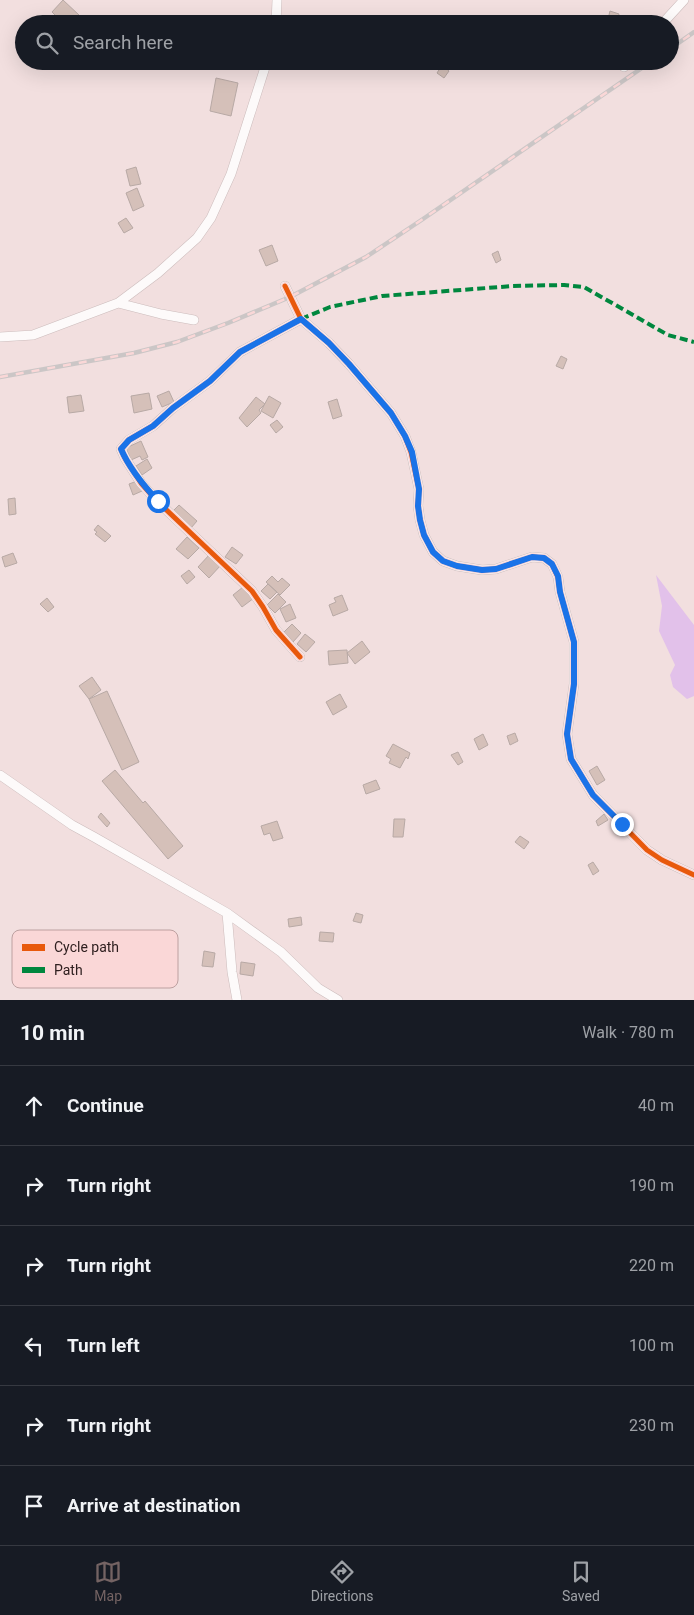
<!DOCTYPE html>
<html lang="en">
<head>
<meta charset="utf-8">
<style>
  body { margin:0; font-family:Roboto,sans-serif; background:#20242c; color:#f1f3f6 }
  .stop { position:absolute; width:15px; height:15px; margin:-11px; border:4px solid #1a73e8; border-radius:50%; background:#fff }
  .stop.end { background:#1a73e8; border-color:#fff; box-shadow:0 1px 5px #0008 }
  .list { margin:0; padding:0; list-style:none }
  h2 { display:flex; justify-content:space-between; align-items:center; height:65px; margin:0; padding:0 20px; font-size:21px }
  h2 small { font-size:16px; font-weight:400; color:#9ea1a6 }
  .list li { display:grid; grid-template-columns:32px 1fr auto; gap:15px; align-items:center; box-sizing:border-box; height:80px; padding:0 20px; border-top:1px solid #363941 }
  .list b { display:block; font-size:19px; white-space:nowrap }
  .list em { font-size:16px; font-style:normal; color:#9ea1a6 }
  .icon { flex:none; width:28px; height:28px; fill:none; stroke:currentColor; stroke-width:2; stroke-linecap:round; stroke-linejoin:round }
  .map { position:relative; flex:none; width:694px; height:1000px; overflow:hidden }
  .search { position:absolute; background:#171b24; box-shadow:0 5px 20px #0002; left:15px; right:15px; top:15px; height:55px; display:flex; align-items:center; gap:12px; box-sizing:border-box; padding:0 18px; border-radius:28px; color:#9ea1a6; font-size:19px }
  .sheet { height:545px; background:#171b24 }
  nav { display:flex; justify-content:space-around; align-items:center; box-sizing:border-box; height:70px; border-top:1px solid #363941; background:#171b24; font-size:14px; color:#9ea1a6 }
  nav a { display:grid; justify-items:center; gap:2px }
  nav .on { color:#746363 }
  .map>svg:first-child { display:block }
</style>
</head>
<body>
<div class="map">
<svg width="694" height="1000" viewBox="0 0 694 1000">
  <rect width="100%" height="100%" fill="#f2dfdf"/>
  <path fill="#e2c1ea" d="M 656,575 L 694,625 L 694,696 L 687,699 L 673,687 L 670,675 L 675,665 L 659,631 L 662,606 Z"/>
  <path fill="#d5c0b9" stroke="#b8a9a5" d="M 63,0 L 79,15 L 71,24 L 64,24 L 52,12 Z
    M 610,11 L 619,14 L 617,23 L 608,19 Z
    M 442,65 L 449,71 L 444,78 L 437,73 Z
    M 216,78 L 238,83 L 231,116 L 210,111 Z
    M 136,167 L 141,184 L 130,186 L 126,170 Z
    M 137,188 L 144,206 L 133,211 L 126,193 Z
    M 126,218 L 133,228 L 124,233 L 118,223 Z
    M 272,245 L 278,261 L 266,266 L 259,250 Z
    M 498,251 L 501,260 L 496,263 L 492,254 Z
    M 561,356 L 567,359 L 563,369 L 556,366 Z
    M 169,391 L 174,402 L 162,407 L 157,396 Z
    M 149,393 L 152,409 L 134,413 L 131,396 Z
    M 81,395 L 84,411 L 69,413 L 67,397 Z
    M 269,396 L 281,403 L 273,418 L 261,411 Z
    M 256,397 L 265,404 L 259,410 L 261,413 L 247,427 L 239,418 Z
    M 337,399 L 342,416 L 333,419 L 328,402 Z
    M 277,420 L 283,427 L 276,433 L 270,425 Z
    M 141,441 L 148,457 L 142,460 L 140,456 L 131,460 L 126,448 Z
    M 147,459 L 152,468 L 142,475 L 136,466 Z
    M 137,481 L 142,491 L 133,495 L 129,484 Z
    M 15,498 L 16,514 L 9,515 L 8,499 Z
    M 179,505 L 197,521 L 191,528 L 173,511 Z
    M 98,525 L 111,536 L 105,542 L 95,534 L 97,532 L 94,530 Z
    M 187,537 L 199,548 L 188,559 L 176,549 Z
    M 232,547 L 243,555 L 236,564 L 225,557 Z
    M 13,553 L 17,563 L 5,567 L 2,557 Z
    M 210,554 L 221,565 L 209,578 L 198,567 Z
    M 189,570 L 195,577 L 187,584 L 181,576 Z
    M 272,576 L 278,582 L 282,578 L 290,585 L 280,595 L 266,582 Z
    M 268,584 L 277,592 L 270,599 L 261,591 Z
    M 243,587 L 246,591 L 248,590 L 254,598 L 242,607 L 233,595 Z
    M 278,594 L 286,602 L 275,613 L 267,605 Z
    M 342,595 L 348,610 L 333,616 L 329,605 L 336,602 L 334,598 Z
    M 47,598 L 54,607 L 48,612 L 40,604 Z
    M 290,604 L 296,618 L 286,622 L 280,609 Z
    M 292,624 L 301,633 L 293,642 L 284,632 Z
    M 305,634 L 315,642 L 306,652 L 297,644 Z
    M 362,641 L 370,652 L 355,664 L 347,653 Z
    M 347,650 L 348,663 L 329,665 L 328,651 Z
    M 92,677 L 101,690 L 89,699 L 79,686 Z
    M 107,691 L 139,762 L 122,770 L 89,699 Z
    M 340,694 L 347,707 L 333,715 L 326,702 Z
    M 515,733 L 518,741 L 510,745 L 507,736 Z
    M 483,734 L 488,745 L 479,750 L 474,739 Z
    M 393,744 L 410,753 L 408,759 L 406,757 L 400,768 L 389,763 L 391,759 L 386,756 Z
    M 458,752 L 463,762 L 458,765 L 451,755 Z
    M 597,766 L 605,780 L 597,785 L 589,771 Z
    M 115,770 L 143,803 L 145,801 L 183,846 L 168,859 L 102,781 Z
    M 376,780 L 380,789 L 366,794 L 363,785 Z
    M 101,813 L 110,823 L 107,827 L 98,817 Z
    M 604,814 L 608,820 L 598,826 L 596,821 Z
    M 394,819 L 405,819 L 403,837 L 393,837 Z
    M 277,821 L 283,838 L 273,841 L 270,833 L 264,835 L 261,826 Z
    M 520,836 L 529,842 L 524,849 L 515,842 Z
    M 593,862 L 599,871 L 593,875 L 588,865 Z
    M 356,913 L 363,915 L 361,923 L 353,921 Z
    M 301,917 L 302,925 L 289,927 L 288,919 Z
    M 320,932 L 334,933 L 333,942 L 319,941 Z
    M 204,951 L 215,953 L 213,967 L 202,966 Z
    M 241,962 L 255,964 L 253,976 L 240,974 Z"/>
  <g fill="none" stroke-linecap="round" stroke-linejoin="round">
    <g stroke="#ccbcbc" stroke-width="10">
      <path id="minor" d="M 276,24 L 277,0
        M 662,24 L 684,0
        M 624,67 L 629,61
        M 285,286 L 301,319 L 329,343 L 349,364 L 391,413 L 405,436 L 411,452 L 419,489 L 418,506 L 420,520 L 424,535 L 433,552 L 443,561 L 457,566 L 482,570 L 496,569 L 532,557 L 544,558 L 552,564 L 558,577 L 560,592 L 574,642 L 574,684 L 567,734 L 571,759 L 593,795 L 647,850 L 662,860 L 694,875
        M 118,303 L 161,314 L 194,320
        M 0,337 L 33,335 L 118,303 L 158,273 L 197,238 L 211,218 L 231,174 L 267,61
        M 300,657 L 276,630 L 263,607 L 252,591 L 157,501 L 141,483 L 125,458 L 121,449 L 129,440 L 153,426 L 173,408 L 210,381 L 240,352 L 301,319
        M 0,775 L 72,825 L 94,837 L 227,913 L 281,952 L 318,988 L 338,1000
        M 227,913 L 232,972 L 237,1000"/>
    </g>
    <use href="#minor" stroke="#fdfafa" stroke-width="9"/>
    <g stroke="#cbc6c6" stroke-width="4.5">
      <path id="rail" d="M 670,49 L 694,32
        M 0,377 L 134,353 L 177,342 L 228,323 L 290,297 L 366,257 L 423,219 L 652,61"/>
    </g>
    <use href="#rail" stroke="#fad7d7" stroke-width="2.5" stroke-dasharray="8" stroke-linecap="butt"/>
    <path stroke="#00873e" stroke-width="4" stroke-dasharray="8 4" stroke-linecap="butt" d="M 301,319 L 330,307 L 382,296 L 513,286 L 564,285 L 584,287 L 668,335 L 694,342"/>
    <g stroke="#fad7d7" stroke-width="8">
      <path id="cycleway" d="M 285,286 L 301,319 L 329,343 L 349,364 L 391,413 L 405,436 L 411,452 L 419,489 L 418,506 L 420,520 L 424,535 L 433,552 L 443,561 L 457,566 L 482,570 L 496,569 L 532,557 L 544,558 L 552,564 L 558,577 L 560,592 L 574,642 L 574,684 L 567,734 L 571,759 L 593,795 L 647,850 L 662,860 L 694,875
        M 300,657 L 276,630 L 263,607 L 252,591 L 157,501 L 141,483 L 125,458 L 121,449 L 129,440 L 153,426 L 173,408 L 210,381 L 240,352 L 301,319"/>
    </g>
    <use href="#cycleway" stroke="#e8590c" stroke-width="5"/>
  </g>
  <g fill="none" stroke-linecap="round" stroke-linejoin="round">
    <path stroke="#1a73e8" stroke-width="6" d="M 158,501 C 144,486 129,468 121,449 L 129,440 L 153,426 L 173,408 L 210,381 L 240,352 L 301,319 L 329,343 L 349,364 L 391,413 L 405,436 L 412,452 L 419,489 L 418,506 L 420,520 L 424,535 L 433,552 L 443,561 L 457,566 L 482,570 L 496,569 L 532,557 L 544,558 L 552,564 L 558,576 L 560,592 L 574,642 L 574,684 L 567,734 L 571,759 L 593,795 L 622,824"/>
  </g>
  <rect x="12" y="930" width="166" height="58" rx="8" fill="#fad7d7" stroke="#bda0a0" stroke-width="1"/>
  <rect x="22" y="944" width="23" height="7" fill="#e8590c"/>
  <rect x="22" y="967" width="23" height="6" fill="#00873e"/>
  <g font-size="14" fill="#302020">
    <text x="54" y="952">Cycle path</text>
    <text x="54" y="975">Path</text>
  </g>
</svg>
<div class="stop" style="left:158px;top:501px"></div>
<div class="stop end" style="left:622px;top:824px"></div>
<div class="search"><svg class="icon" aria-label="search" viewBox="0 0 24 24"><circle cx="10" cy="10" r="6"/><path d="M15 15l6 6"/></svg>Search here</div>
</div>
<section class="sheet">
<h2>10 min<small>Walk · 780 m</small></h2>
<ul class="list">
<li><svg class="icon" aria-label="ahead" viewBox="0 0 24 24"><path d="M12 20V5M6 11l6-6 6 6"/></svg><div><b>Continue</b></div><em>40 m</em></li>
<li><svg class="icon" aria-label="right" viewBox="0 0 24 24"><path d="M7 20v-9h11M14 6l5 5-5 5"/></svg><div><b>Turn right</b></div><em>190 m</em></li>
<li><svg class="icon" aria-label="right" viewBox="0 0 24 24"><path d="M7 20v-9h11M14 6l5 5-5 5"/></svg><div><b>Turn right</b></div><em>220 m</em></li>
<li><svg class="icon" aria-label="left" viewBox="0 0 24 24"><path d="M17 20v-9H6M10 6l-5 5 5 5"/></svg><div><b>Turn left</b></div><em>100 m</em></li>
<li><svg class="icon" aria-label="right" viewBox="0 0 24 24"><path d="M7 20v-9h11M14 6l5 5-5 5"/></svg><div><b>Turn right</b></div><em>230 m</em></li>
<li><svg class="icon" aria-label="arrive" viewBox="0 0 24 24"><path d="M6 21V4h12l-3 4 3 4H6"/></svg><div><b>Arrive at destination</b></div></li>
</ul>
</section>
<nav>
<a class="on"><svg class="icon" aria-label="map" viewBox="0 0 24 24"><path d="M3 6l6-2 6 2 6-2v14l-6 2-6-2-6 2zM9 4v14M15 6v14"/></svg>Map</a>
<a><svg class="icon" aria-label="directions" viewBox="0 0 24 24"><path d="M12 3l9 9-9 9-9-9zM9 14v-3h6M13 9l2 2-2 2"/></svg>Directions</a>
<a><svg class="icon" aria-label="saved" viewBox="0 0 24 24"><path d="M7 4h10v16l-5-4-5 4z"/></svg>Saved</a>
</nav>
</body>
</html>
